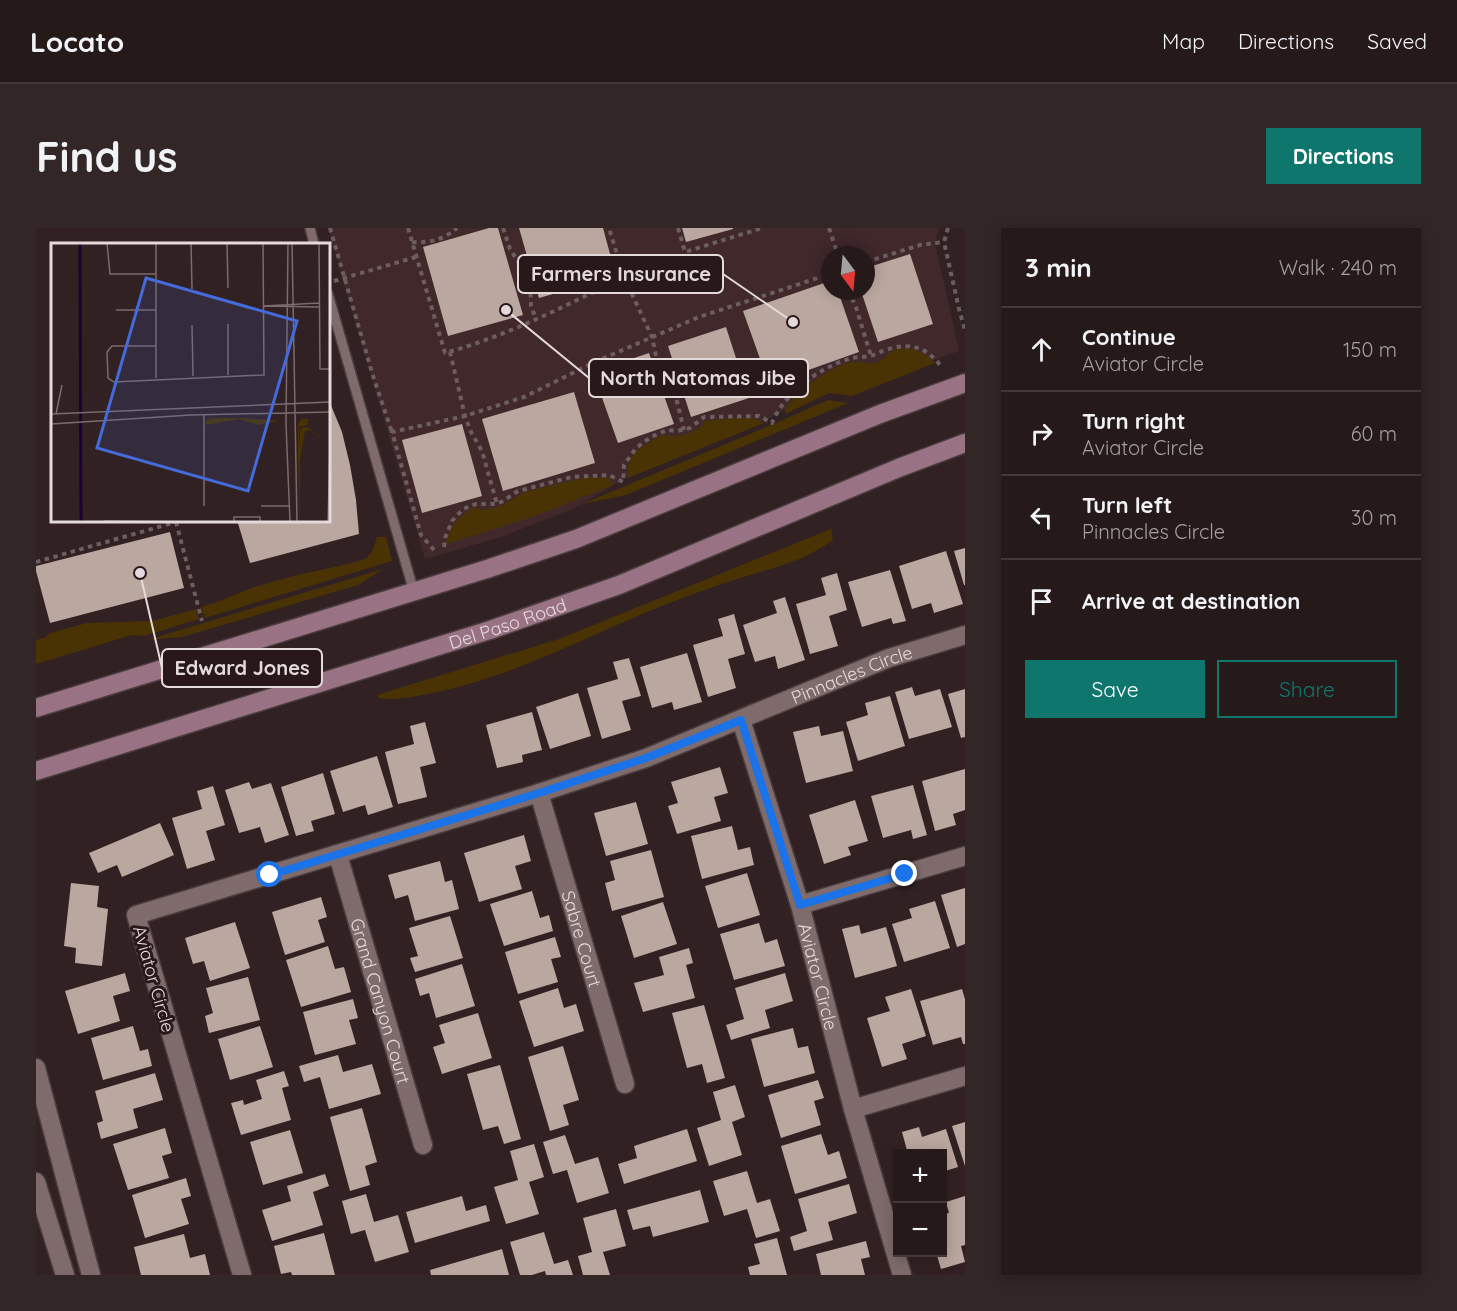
<!DOCTYPE html>
<html lang="en">
<head>
<meta charset="utf-8">
<style>
  body { margin:0; font-family:Quicksand,sans-serif; background:#322627; color:#f1f3f6 }
  .controls { position:absolute; right:18px; bottom:18px; display:grid; overflow:hidden; border-radius:0px; box-shadow:0 3px 15px #0003 }
  .controls button { width:54px; height:54px; display:grid; place-items:center; padding:0; border:0; border-bottom:2px solid #423839; background:#26191a; color:#f1f3f6; font:30px sans-serif }
  .compass { position:absolute; left:785px; top:18px; width:54px; height:54px; border-radius:50%; background:#26191a; box-shadow:0 3px 15px #0003; rotate:164deg }
  .stop { position:absolute; width:18px; height:18px; margin:-14px; border:4px solid #1a73e8; border-radius:50%; background:#fff }
  .stop.end { background:#1a73e8; border-color:#fff; box-shadow:0 2px 6px #0008 }
  .list { margin:0; padding:0; list-style:none }
  h2 { display:flex; justify-content:space-between; align-items:center; height:78px; margin:0; padding:0 24px; font-size:26px }
  h2 small { font-size:20px; font-weight:400; color:#a4a0a2 }
  .list li { display:grid; grid-template-columns:39px 1fr auto; gap:18px; align-items:center; box-sizing:border-box; height:84px; padding:0 24px; border-top:2px solid #423839 }
  .list b { display:block; font-size:22px; white-space:nowrap }
  .list p { margin:0; font-size:20px; white-space:nowrap; color:#a4a0a2 }
  .list em { font-size:20px; font-style:normal; color:#a4a0a2 }
  .actions { display:flex; gap:12px; padding:18px 24px }
  .actions a { flex:1; padding:14px 0; border:2px solid #0f766e; border-radius:0px; text-align:center; font-size:21px; color:#0f766e }
  .actions .main { background:#0f766e; color:#fff }
  .icon { flex:none; width:33px; height:33px; fill:none; stroke:currentColor; stroke-width:2; stroke-linecap:round; stroke-linejoin:round }
  .map { position:relative; flex:none; width:929px; height:1047px; overflow:hidden; border-radius:0px }
  header { display:flex; align-items:center; gap:36px; box-sizing:border-box; height:84px; padding:0 30px; background:#26191a; border-bottom:2px solid #423839 }
  header strong { font-size:28px }
  nav { display:flex; gap:33px; margin-inline-start:auto; font-size:21px }
  .intro { display:flex; align-items:center; justify-content:space-between; box-sizing:border-box; height:144px; padding:0 36px }
  h1 { margin:0; font-size:42px }
  .button { padding:15px 27px; border-radius:0px; background:#0f766e; color:#fff; font-size:21px; font-weight:700 }
  main { display:flex; gap:36px; padding:0 36px }
  aside { flex:1; background:#26191a; border-radius:0px; box-shadow:0 3px 15px #0003 }
  .map>svg:first-child { display:block }
</style>
</head>
<body>
<header>
<strong>Locato</strong>
<nav><a>Map</a><a>Directions</a><a>Saved</a></nav>
</header>
<div class="intro"><h1>Find us</h1><a class="button">Directions</a></div>
<main>
<div class="map">
<svg width="929" height="1047" viewBox="0 0 929 1047">
  <rect width="100%" height="100%" fill="#322123"/>
  <path fill="#40282b" fill-rule="evenodd" d="M 292,0 L 903,0 L 899,15 L 923,123 L 861,145 L 798,157 L 735,189 L 605,241 L 539,280 L 465,309 L 389,331 ZM 794,27 L 830,27 L 830,63 L 794,63 Z"/>
  <path fill="#493305" d="M 862,120 C 876,120 890,124 899,135 L 816,168 L 793,165 L 749,186 L 749,180 C 764,163 777,152 797,141 C 802,139 809,134 815,134 C 823,133 831,137 839,135 C 848,133 853,123 862,120 Z
    M 792,172 L 812,175 L 590,267 L 546,276 L 740,195 Z
    M 703,190 L 718,190 L 728,195 L 592,250 C 589,225 606,219 625,207 C 642,210 655,207 668,196 L 666,193 Z
    M 551,249 L 573,250 L 577,257 L 496,289 L 410,316 C 414,296 423,289 439,278 L 440,281 L 449,282 L 465,278 L 488,264 Z
    M 795,301 L 797,312 C 766,335 729,342 692,354 C 676,359 660,365 644,371 C 561,402 481,449 392,466 C 375,469 360,473 343,470 L 341,467 L 523,411 Z
    M 341,309 L 350,309 L 356,333 L 169,390 L 165,379 L 184,373 L 218,359 L 257,348 L 312,336 L 331,330 L 337,322 Z
    M 347,341 L 322,357 L 146,409 L 111,412 Z
    M 160,381 L 163,391 L 108,408 L 96,407 L 0,436 L 0,412 L 9,410 L 14,405 L 51,395 L 117,393 Z"/>
  <path fill="#baa79f" d="M 453,0 L 462,0 L 487,87 L 412,108 L 387,19 Z
    M 483,0 L 567,0 L 580,48 L 503,70 Z
    M 646,0 L 697,0 L 697,1 L 650,14 Z
    M 874,26 L 897,96 L 842,114 L 825,63 L 830,63 L 830,40 Z
    M 794,53 L 794,63 L 802,63 L 823,124 L 733,156 L 707,83 Z
    M 690,99 L 713,170 L 655,189 L 632,118 Z
    M 613,125 L 638,196 L 582,215 L 557,144 Z
    M 538,164 L 559,235 L 467,263 L 446,191 Z
    M 292,170 L 306,204 L 314,237 L 320,272 L 323,306 L 214,335 L 201,292 L 292,292 Z
    M 426,196 L 446,268 L 386,285 L 366,212 Z
    M 134,304 L 148,360 L 14,395 L 0,343 L 0,338 Z
    M 929,320 L 929,357 L 928,357 L 918,323 Z
    M 910,323 L 927,376 L 898,385 L 895,375 L 876,381 L 863,338 Z
    M 854,342 L 870,393 L 857,396 L 855,390 L 826,399 L 812,354 Z
    M 801,345 L 811,382 L 793,388 L 802,418 L 774,426 L 760,376 L 790,367 L 785,350 Z
    M 749,369 L 769,432 L 742,441 L 739,428 L 719,434 L 707,397 L 741,385 L 737,373 Z
    M 698,386 L 709,426 L 692,431 L 700,460 L 672,469 L 657,417 L 687,408 L 682,391 Z
    M 651,425 L 666,474 L 638,482 L 636,474 L 616,480 L 604,439 Z
    M 593,430 L 605,468 L 586,473 L 595,502 L 566,511 L 551,460 L 582,451 L 577,434 Z
    M 876,459 L 879,468 L 904,461 L 916,499 L 873,511 L 859,464 Z
    M 929,461 L 929,509 L 925,510 L 912,466 Z
    M 542,465 L 555,508 L 514,521 L 500,479 Z
    M 854,468 L 869,518 L 822,533 L 810,494 L 832,487 L 829,475 Z
    M 496,484 L 506,522 L 486,527 L 487,534 L 461,540 L 450,497 Z
    M 389,494 L 400,535 L 384,539 L 391,569 L 362,576 L 349,524 L 378,516 L 374,498 Z
    M 783,498 L 785,508 L 807,503 L 817,543 L 770,555 L 757,504 Z
    M 341,528 L 357,579 L 332,587 L 329,577 L 307,584 L 294,543 Z
    M 684,539 L 692,565 L 678,569 L 685,593 L 641,606 L 632,578 L 642,575 L 635,554 Z
    M 929,541 L 929,582 L 917,586 L 920,597 L 899,603 L 886,553 Z
    M 287,545 L 299,586 L 275,593 L 278,603 L 260,608 L 245,559 Z
    M 213,554 L 216,561 L 235,555 L 253,607 L 229,615 L 224,599 L 203,605 L 189,562 Z
    M 877,557 L 891,607 L 877,611 L 875,602 L 847,610 L 835,568 Z
    M 177,558 L 189,597 L 170,603 L 179,632 L 151,641 L 136,590 L 166,581 L 161,563 Z
    M 819,572 L 832,613 L 812,619 L 815,627 L 788,636 L 773,587 Z
    M 600,574 L 612,616 L 570,628 L 558,585 Z
    M 124,595 L 138,627 L 86,649 L 81,637 L 62,645 L 53,625 Z
    M 696,598 L 702,622 L 714,619 L 718,637 L 666,651 L 655,608 Z
    M 488,607 L 495,633 L 479,638 L 486,661 L 443,674 L 428,625 Z
    M 615,622 L 628,669 L 576,683 L 569,655 L 579,652 L 574,633 Z
    M 404,633 L 409,654 L 416,652 L 423,681 L 379,693 L 372,667 L 359,671 L 352,647 Z
    M 711,645 L 724,687 L 682,700 L 669,658 Z
    M 35,655 L 63,658 L 61,679 L 72,681 L 66,738 L 39,735 L 40,720 L 28,718 Z
    M 929,660 L 929,716 L 921,719 L 905,667 Z
    M 496,663 L 504,690 L 513,687 L 517,703 L 468,718 L 454,676 Z
    M 285,669 L 291,689 L 282,692 L 289,714 L 249,727 L 236,684 Z
    M 899,673 L 914,720 L 868,734 L 856,696 L 876,690 L 873,681 Z
    M 627,674 L 641,716 L 598,730 L 585,688 Z
    M 414,688 L 427,730 L 379,744 L 374,730 L 382,728 L 373,700 Z
    M 199,694 L 214,740 L 174,753 L 168,733 L 157,736 L 149,710 Z
    M 723,695 L 729,715 L 741,711 L 749,738 L 698,752 L 684,706 Z
    M 823,697 L 825,706 L 850,699 L 861,738 L 819,750 L 806,701 Z
    M 519,709 L 525,729 L 515,731 L 522,754 L 482,766 L 469,724 Z
    M 292,718 L 299,741 L 308,739 L 315,764 L 265,779 L 250,732 Z
    M 653,720 L 657,735 L 650,737 L 659,770 L 607,784 L 598,755 L 628,747 L 623,729 Z
    M 426,736 L 439,778 L 400,790 L 393,765 L 384,768 L 379,751 Z
    M 89,745 L 94,763 L 77,768 L 84,793 L 42,806 L 29,763 Z
    M 749,745 L 757,773 L 729,782 L 734,800 L 695,812 L 690,797 L 708,791 L 699,760 Z
    M 212,749 L 224,792 L 173,805 L 169,788 L 177,785 L 170,760 Z
    M 522,760 L 528,780 L 540,776 L 548,803 L 498,819 L 483,773 Z
    M 875,761 L 890,808 L 866,816 L 871,831 L 846,839 L 831,790 L 854,783 L 849,769 Z
    M 926,761 L 929,771 L 929,816 L 927,816 L 925,809 L 897,817 L 884,773 Z
    M 317,771 L 322,790 L 313,792 L 320,816 L 279,827 L 267,784 Z
    M 668,777 L 689,850 L 671,855 L 666,836 L 651,840 L 636,785 Z
    M 442,785 L 456,830 L 406,846 L 397,819 L 409,815 L 403,797 Z
    M 97,798 L 104,823 L 112,821 L 116,838 L 67,852 L 55,810 Z
    M 224,798 L 237,839 L 194,852 L 182,811 Z
    M 757,800 L 762,820 L 772,818 L 779,845 L 728,859 L 715,811 Z
    M 527,818 L 543,872 L 527,877 L 533,897 L 514,903 L 492,829 Z
    M 302,827 L 307,844 L 336,836 L 345,866 L 293,881 L 284,849 L 268,854 L 263,838 Z
    M 464,837 L 485,911 L 468,916 L 462,898 L 447,902 L 431,846 Z
    M 248,843 L 253,858 L 246,860 L 255,892 L 205,907 L 195,875 L 207,872 L 208,877 L 226,871 L 220,852 Z
    M 119,845 L 127,872 L 97,881 L 102,900 L 65,911 L 61,895 L 67,893 L 59,863 Z
    M 782,852 L 788,870 L 778,873 L 785,897 L 745,910 L 732,867 Z
    M 699,857 L 709,889 L 696,894 L 706,927 L 673,938 L 661,900 L 685,892 L 677,864 Z
    M 326,880 L 341,934 L 329,938 L 334,957 L 314,963 L 294,889 Z
    M 929,894 L 929,938 L 916,898 Z
    M 883,899 L 886,909 L 910,901 L 922,939 L 906,944 L 906,926 L 872,926 L 866,904 Z
    M 129,900 L 136,925 L 126,928 L 133,950 L 92,962 L 77,916 Z
    M 651,901 L 661,933 L 588,956 L 582,936 L 601,930 L 598,918 Z
    M 254,902 L 267,945 L 227,957 L 214,914 Z
    M 785,906 L 792,927 L 803,923 L 811,950 L 759,966 L 745,918 Z
    M 529,907 L 539,936 L 562,929 L 573,965 L 541,975 L 531,942 L 517,946 L 507,914 Z
    M 498,916 L 508,949 L 493,954 L 503,986 L 470,996 L 458,959 L 482,952 L 474,923 Z
    M 711,943 L 721,975 L 734,971 L 744,1003 L 720,1010 L 711,981 L 688,988 L 677,953 Z
    M 289,946 L 293,958 L 277,964 L 287,997 L 236,1013 L 226,982 L 255,973 L 251,958 Z
    M 150,950 L 155,968 L 145,971 L 153,996 L 109,1010 L 96,967 Z
    M 813,956 L 821,985 L 792,994 L 797,1012 L 758,1023 L 754,1009 L 771,1003 L 762,971 Z
    M 664,962 L 673,994 L 617,1009 L 614,998 L 597,1002 L 591,982 Z
    M 330,966 L 338,994 L 362,987 L 373,1024 L 339,1034 L 329,1002 L 315,1006 L 306,973 Z
    M 426,968 L 430,983 L 450,977 L 454,993 L 379,1015 L 370,984 Z
    M 929,968 L 929,1017 L 925,1018 L 929,1034 L 905,1041 L 900,1024 L 906,1024 L 906,986 L 913,985 L 910,974 Z
    M 580,981 L 590,1018 L 567,1024 L 574,1047 L 547,1047 L 542,1028 L 556,1024 L 547,990 Z
    M 508,1004 L 518,1036 L 532,1032 L 537,1047 L 510,1047 L 509,1043 L 496,1047 L 484,1047 L 474,1014 Z
    M 288,1005 L 299,1047 L 256,1047 L 255,1044 L 245,1046 L 238,1018 Z
    M 148,1006 L 154,1030 L 169,1026 L 174,1047 L 105,1047 L 98,1019 Z
    M 741,1010 L 751,1047 L 714,1047 L 712,1039 L 724,1036 L 718,1016 Z
    M 830,1013 L 834,1029 L 825,1031 L 829,1047 L 785,1047 L 780,1026 Z
    M 466,1021 L 473,1047 L 395,1047 L 394,1042 Z"/>
  <g fill="none" stroke-linecap="round" stroke-linejoin="round">
    <g stroke="#4a3d3e" stroke-width="12">
      <path id="lane" d="M 274,0 L 278,16
        M 292,66 L 378,364"/>
    </g>
    <g stroke="#4a3d3e" stroke-width="21">
      <g id="street">
        <path id="s1" d="M 705,492 L 764,677 L 817,881 L 866,1047"/>
        <path id="s2" d="M 503,565 L 589,856"/>
        <path id="s3" d="M 302,627 L 387,917"/>
        <path d="M 764,677 L 929,628"/>
        <path d="M 0,840 L 55,1047"/>
        <path d="M 817,881 L 929,848"/>
        <path d="M 0,954 L 29,1047"/>
        <path id="s4" d="M 206,1047 L 100,687 L 503,565 L 610,530 L 853,430 L 929,407"/>
      </g>
    </g>
    <g stroke="#4a3d3e" stroke-width="21">
      <g id="secondary">
        <path d="M 0,480 L 451,341 L 540,311 L 844,186 L 929,155"/>
        <path id="s5" d="M 0,543 L 454,402 L 583,357 L 865,239 L 929,215"/>
      </g>
    </g>
    <path stroke="#6c5d5f" stroke-width="4" stroke-dasharray="4.5 4.5" stroke-linecap="butt" d="M 294,0 L 337,148 L 356,204
      M 372,0 L 409,125 C 471,108 529,78 588,49 L 573,0
      M 467,0 L 474,21 L 494,52 L 495,78 L 500,91
      M 642,0 L 649,24 L 726,0
      M 793,0 L 802,27
      M 912,0 L 908,14 L 923,81 L 929,102
      M 376,14 C 394,15 407,12 421,0
      M 830,34 L 884,17 L 907,14
      M 588,49 L 616,109 L 620,128 L 635,149 L 648,202
      M 298,53 L 380,29
      M 811,63 L 819,76 L 835,128
      M 414,124 L 429,188 L 435,204 L 446,223 L 461,276
      M 140,294 L 166,393
      M 408,319 L 409,310 L 416,293 L 427,281 L 440,276 L 461,276 L 467,273 L 482,263 L 536,249 L 573,247 L 587,254 L 588,237 L 600,220 L 615,209 L 631,202 L 641,203 L 654,200 L 668,189 L 723,188 L 736,195 C 749,164 784,139 816,130 C 822,129 828,129 834,128 C 839,127 843,124 847,123 C 871,114 888,117 904,137
      M 398,322 L 385,307 L 356,204 L 429,188 L 488,169 L 561,133 L 663,89 L 794,46
      M 0,334 L 147,292"/>
    <use href="#lane" stroke="#7f6b6c" stroke-width="9"/>
    <use href="#street" stroke="#7f6b6c" stroke-width="18"/>
    <use href="#secondary" stroke="#997284" stroke-width="18"/>
  </g>
  <g fill="none" stroke-linecap="round" stroke-linejoin="round">
    <path stroke="#1a73e8" stroke-width="8" d="M 234,647 L 503,565 L 610,530 L 705,492 L 764,677 L 869,646"/>
  </g>
  <g text-anchor="middle" dominant-baseline="central" stroke-width="6" stroke-linejoin="round" paint-order="stroke">
    <g font-size="18" fill="#e5dadb" stroke="#28181a">
      <text stroke="none"><textPath href="#s5" startOffset="494">Del Paso Road</textPath></text>
      <text stroke="none"><textPath href="#s4" startOffset="1131">Pinnacles Circle</textPath></text>
      <text stroke="none"><textPath href="#s2" startOffset="152">Sabre Court</textPath></text>
      <text stroke="none"><textPath href="#s1" startOffset="268">Aviator Circle</textPath></text>
      <text transform="translate(118 751) rotate(74)">Aviator Circle</text>
      <text stroke="none"><textPath href="#s3" startOffset="152">Grand Canyon Court</textPath></text>
    </g>
  </g>
  <g transform="translate(15 15)">
    <rect width="279" height="279" fill="#322123"/>
    <path d="M 161,175 L 193,175 L 228,178 L 207,182 L 188,176 L 155,182 L 155,177 ZM 250,176 L 258,176 L 256,182 L 248,184 L 249,206 L 249,186 L 254,184 L 258,185 L 273,198 L 259,187 L 254,188 L 249,217 L 249,279 L 247,216 L 247,182 Z" fill="#493305"/>
    <path fill="none" stroke="#1b0230" stroke-width="3" d="M 29,0 L 30,279"/>
    <path fill="none" stroke="#7a6b6d" stroke-width="1.5" d="M 56,0 L 59,31 L 105,31M 105,0 L 105,135M 140,0 L 141,46M 176,0 L 177,45M 237,0 L 235,181 L 239,279M 241,0 L 246,279M 268,0 L 269,126 L 279,126M 213,63 L 268,60M 213,63 L 268,64M 65,67 L 105,67M 177,81 L 177,132M 141,82 L 142,133M 105,103 L 61,103 L 56,109 L 57,135 L 63,139 L 213,132 L 212,0M 0,171 L 279,159M 5,171 L 11,142M 0,181 L 140,172 L 279,169M 153,263 L 153,172M 210,263 L 239,263M 53,278 L 139,279M 183,279 L 183,274 L 209,274 L 209,279M 277,279 L 279,203"/>
    <path fill="#456ad9" fill-opacity="0.15" stroke="#456ad9" stroke-width="3" d="M 95,35 L 246,78 L 197,248 L 46,205 Z"/>
    <rect width="279" height="279" fill="none" stroke="#e5dadb" stroke-width="3"/>
  </g>
  <path fill="none" stroke="#e5dadb" stroke-width="2" d="M757 94L687 46M470 82L553 150M104 345L126 440"/>
  <g fill="#e5dadb" stroke="#28181a" stroke-width="2">
    <circle cx="757" cy="94" r="6"/>
    <circle cx="470" cy="82" r="6"/>
    <circle cx="104" cy="345" r="6"/>
  </g>
  <g fill="#28181a" stroke="#e5dadb" stroke-width="2">
    <rect x="482" y="27" width="205" height="38" rx="6"/>
    <rect x="553" y="131" width="219" height="38" rx="6"/>
    <rect x="126" y="421" width="160" height="38" rx="6"/>
  </g>
  <g font-size="20" text-anchor="middle" font-weight="bold" fill="#e5dadb">
    <text x="585" y="53">Farmers Insurance</text>
    <text x="662" y="157">North Natomas Jibe</text>
    <text x="206" y="447">Edward Jones</text>
  </g>
</svg>
<div class="controls">
<button>+</button>
<button>−</button>
</div>
<svg class="compass" viewBox="-18 -18 36 36"><path d="M0-13l5 13h-10z" fill="#e53935"/><path d="M0 13l5-13h-10z" fill="#a4a0a2"/></svg>
<div class="stop" style="left:234px;top:647px"></div>
<div class="stop end" style="left:869px;top:646px"></div>
</div>
<aside>
<h2>3 min<small>Walk · 240 m</small></h2>
<ul class="list">
<li><svg class="icon" aria-label="ahead" viewBox="0 0 24 24"><path d="M12 20V5M6 11l6-6 6 6"/></svg><div><b>Continue</b><p>Aviator Circle</p></div><em>150 m</em></li>
<li><svg class="icon" aria-label="right" viewBox="0 0 24 24"><path d="M7 20v-9h11M14 6l5 5-5 5"/></svg><div><b>Turn right</b><p>Aviator Circle</p></div><em>60 m</em></li>
<li><svg class="icon" aria-label="left" viewBox="0 0 24 24"><path d="M17 20v-9H6M10 6l-5 5 5 5"/></svg><div><b>Turn left</b><p>Pinnacles Circle</p></div><em>30 m</em></li>
<li><svg class="icon" aria-label="arrive" viewBox="0 0 24 24"><path d="M6 21V4h12l-3 4 3 4H6"/></svg><div><b>Arrive at destination</b></div></li>
</ul>
<div class="actions"><a class="main">Save</a><a>Share</a></div>
</aside>
</main>
</body>
</html>
